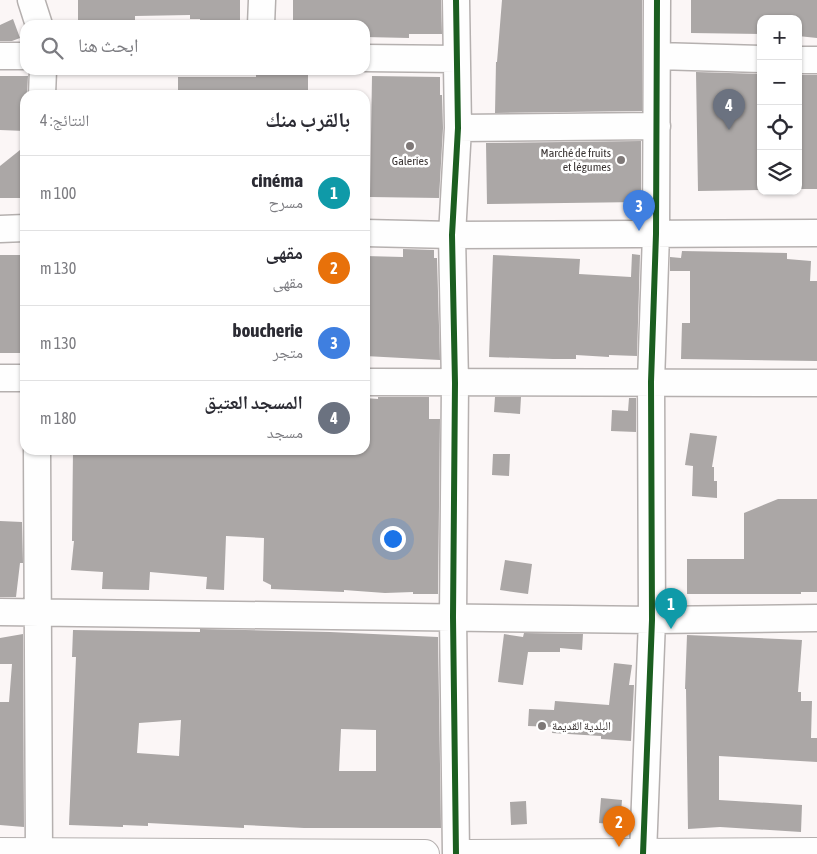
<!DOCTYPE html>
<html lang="ar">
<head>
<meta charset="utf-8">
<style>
  body { margin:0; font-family:"Asap Condensed","Noto Naskh Arabic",sans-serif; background:#f7f7f7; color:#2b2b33; direction:rtl }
  .controls { position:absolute; right:15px; top:15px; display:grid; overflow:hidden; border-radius:10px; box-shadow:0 1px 4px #0004 }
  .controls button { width:45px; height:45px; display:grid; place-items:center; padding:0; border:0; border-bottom:1px solid #e1e1e2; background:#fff; color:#2b2b33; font:25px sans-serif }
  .you { position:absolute; left:392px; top:538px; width:18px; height:18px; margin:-12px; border:4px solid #fff; border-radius:50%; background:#1a73e8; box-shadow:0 0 0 8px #1a73e833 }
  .badge { display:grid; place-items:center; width:32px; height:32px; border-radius:50%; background:#7e7877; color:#fff; font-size:16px; font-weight:700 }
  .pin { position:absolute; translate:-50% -41px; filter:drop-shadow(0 1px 2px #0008) }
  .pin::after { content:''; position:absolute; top:26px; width:18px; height:15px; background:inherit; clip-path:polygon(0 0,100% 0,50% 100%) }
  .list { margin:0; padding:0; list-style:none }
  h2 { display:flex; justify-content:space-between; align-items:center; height:65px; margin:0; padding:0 20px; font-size:21px }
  h2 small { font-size:16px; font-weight:400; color:#7c7c81 }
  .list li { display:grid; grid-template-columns:32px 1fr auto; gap:15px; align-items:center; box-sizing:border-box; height:75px; padding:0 20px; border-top:1px solid #e1e1e2 }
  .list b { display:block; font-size:19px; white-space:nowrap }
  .list p { margin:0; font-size:16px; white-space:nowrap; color:#7c7c81 }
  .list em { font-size:16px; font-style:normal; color:#7c7c81 }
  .icon { flex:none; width:28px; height:28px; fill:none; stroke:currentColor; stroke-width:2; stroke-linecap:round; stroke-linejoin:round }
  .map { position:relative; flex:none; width:817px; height:854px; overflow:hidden; direction:ltr }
  .search { position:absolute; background:#fff; box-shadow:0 1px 4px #0004; left:20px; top:20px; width:350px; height:55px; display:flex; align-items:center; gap:12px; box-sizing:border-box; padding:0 18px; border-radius:15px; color:#7c7c81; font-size:19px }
  .panel { position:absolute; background:#fff; box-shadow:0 1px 4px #0004; left:20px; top:90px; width:350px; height:365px; border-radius:15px; direction:rtl }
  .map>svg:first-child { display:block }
</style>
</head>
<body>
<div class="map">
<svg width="817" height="854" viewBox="0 0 817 854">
  <rect width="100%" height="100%" fill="#fbf6f6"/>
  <path fill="#aba7a6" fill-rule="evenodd" d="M 78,0 L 240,0 L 240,25 L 200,25 L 200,19 L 190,19 L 190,15 L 135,16 L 135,25 L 78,25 Z
    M 293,0 L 441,0 L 442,34 L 409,34 L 409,38 L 365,37 L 365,25 L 293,25 Z
    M 502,0 L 642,0 L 642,111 L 495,113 L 496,62 L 497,62 Z
    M 691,0 L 817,0 L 817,38 L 798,36 L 798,19 L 761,19 L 761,34 L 691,33 Z
    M 13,19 L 20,38 L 12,41 L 0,41 L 0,25 Z
    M 696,72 L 761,74 L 761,190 L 698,191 Z
    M 256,74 L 308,74 L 308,95 L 178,95 L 178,77 L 256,77 Z
    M 798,75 L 817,75 L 817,189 L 798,189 Z
    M 0,76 L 28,76 L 27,95 L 25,95 L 25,131 L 0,130 Z
    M 372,76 L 440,77 L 440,95 L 442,95 L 443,128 L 439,198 L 370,197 Z
    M 641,141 L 641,202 L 487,204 L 486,143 Z
    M 25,146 L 25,198 L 0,198 L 0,166 Z
    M 403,249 L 434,250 L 434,258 L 437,258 L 440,360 L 365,356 L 365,256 L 403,257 Z
    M 682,251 L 787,253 L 787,259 L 811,261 L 810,281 L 817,281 L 817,361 L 681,359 L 682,323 L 690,323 L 690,271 L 670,271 L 670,257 L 681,258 Z
    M 632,254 L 640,255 L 637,356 L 609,355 L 609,357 L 576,355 L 576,359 L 553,359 L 489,357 L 493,255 L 580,259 L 579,274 L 631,277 Z
    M 0,255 L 25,255 L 25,353 L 0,353 Z
    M 378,397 L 429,397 L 429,419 L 440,419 L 438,594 L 413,594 L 413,592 L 385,593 L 344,590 L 344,592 L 271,589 L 271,585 L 263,581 L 264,538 L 226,536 L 224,590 L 206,589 L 207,577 L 150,572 L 149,590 L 102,589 L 103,572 L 71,570 L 74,541 L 72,541 L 73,450 L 365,450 L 365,398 L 378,399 Z
    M 495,397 L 521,397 L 520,414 L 494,412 Z
    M 629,398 L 636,398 L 636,432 L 611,431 L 612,410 L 628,411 Z
    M 690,433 L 717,436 L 712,467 L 714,467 L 714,481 L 717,481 L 717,498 L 692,496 L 693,466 L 685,465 Z
    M 493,454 L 510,454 L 509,476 L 492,475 Z
    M 778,499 L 817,499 L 817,592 L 801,592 L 801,594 L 687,594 L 687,559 L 744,559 L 744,513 Z
    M 0,521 L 22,522 L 23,563 L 20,563 L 16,597 L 0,597 Z
    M 505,560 L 532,564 L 528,594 L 500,590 Z
    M 200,629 L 330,632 L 438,637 L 441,828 L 304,828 L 244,825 L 244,828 L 148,823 L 148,826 L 123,825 L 123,827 L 69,825 L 76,657 L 72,657 L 73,630 L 200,632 ZM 181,720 L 179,756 L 137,753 L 139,723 ZM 341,729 L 376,730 L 376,771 L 339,771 Z
    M 524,633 L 583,634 L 582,650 L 560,648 L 560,652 L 528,652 L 523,685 L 498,682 L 504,634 L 523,637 Z
    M 23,634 L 24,827 L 0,825 L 0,702 L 9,702 L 12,664 L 0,664 L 0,638 Z
    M 687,635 L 802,640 L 798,692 L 801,692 L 801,701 L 812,701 L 811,738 L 817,738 L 817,762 L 719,756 L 719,800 L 802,805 L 801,832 L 720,827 L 688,829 L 686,689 L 685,689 Z
    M 614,663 L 632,665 L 629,685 L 634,685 L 631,741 L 601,739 L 601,736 L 552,733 L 553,727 L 528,726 L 529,709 L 554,710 L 555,701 L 609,705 Z
    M 601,798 L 622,800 L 620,825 L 599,823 Z
    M 526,801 L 527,824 L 511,825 L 510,802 Z"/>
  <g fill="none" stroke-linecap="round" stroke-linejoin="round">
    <g stroke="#b5b0af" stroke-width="29">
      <path id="minor" d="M 31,0 L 39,25
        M 456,0 L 458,128 L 452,235 L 455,383 L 453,617 L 456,854
        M 261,25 L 262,0
        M 0,56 L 25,56
        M 657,56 L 761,59
        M 365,58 L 456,59
        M 798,60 L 817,60
        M 42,95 L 43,70
        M 458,128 L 657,126
        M 0,229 L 25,228
        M 365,233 L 452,235 L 817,233
        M 0,378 L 25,378
        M 365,382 L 817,383
        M 37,450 L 39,854
        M 0,612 L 652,620 L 817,618
        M 643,854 L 652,620 L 651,382 L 656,234 L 657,0"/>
    </g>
    <g stroke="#b5b0af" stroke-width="30">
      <path id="major" d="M 0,852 L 425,854
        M 467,854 L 817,852"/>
    </g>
    <use href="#minor" stroke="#fefefe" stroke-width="26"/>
    <use href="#major" stroke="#fefefe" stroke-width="28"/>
    <g stroke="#fff" stroke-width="9">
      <path id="cycleway" d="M 456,0 L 458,128 L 452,235 L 455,383 L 453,617 L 456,854
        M 643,854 L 652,620 L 651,382 L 656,234 L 657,0"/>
    </g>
    <use href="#cycleway" stroke="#1b5e20" stroke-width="6"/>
  </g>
  <g fill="#7e7877" stroke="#fff" stroke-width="2">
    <circle cx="410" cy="146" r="5"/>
    <circle cx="621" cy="160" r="5"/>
    <circle cx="542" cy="726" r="5"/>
  </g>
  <g text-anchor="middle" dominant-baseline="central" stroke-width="5" stroke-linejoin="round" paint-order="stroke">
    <g font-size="12" fill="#3a3433" stroke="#fff" text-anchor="end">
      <text x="611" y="153">Marché de fruits<tspan x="611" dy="14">et légumes</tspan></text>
      <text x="410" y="161" text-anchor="middle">Galeries</text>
      <text x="552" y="726" text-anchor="start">البلدية القديمة</text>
    </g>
  </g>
</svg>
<div class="controls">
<button>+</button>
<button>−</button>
<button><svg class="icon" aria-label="locate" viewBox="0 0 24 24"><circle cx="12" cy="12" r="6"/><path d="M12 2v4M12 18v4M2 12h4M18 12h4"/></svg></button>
<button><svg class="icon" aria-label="layers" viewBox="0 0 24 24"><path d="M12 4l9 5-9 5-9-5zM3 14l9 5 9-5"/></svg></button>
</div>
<div class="you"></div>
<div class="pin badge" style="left:671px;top:629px;background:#0f9aa8">1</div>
<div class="pin badge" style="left:619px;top:847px;background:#e8710a">2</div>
<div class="pin badge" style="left:639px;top:231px;background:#3f7fe0">3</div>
<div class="pin badge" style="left:729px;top:130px;background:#6b7280">4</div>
<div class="search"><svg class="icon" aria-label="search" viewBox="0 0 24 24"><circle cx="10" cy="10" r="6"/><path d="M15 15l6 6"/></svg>ابحث هنا</div>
<section class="panel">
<h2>بالقرب منك<small>النتائج: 4</small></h2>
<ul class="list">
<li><span class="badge" style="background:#0f9aa8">1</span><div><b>cinéma</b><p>مسرح</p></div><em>100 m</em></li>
<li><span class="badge" style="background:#e8710a">2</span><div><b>مقهى</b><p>مقهى</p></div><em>130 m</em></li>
<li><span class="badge" style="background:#3f7fe0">3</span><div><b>boucherie</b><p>متجر</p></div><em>130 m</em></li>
<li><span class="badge" style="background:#6b7280">4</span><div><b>المسجد العتيق</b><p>مسجد</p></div><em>180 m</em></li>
</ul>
</section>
</div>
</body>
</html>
